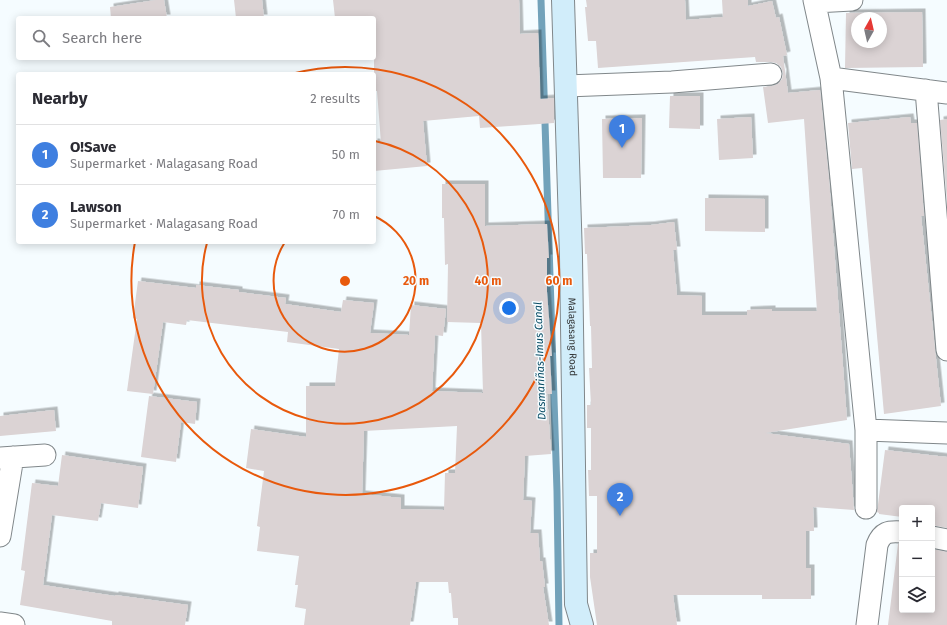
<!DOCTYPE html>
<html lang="en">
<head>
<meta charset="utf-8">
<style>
  body { margin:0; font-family:"Fira Sans",sans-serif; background:#f2f2f3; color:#2b2b33 }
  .controls { position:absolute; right:12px; bottom:12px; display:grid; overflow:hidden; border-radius:4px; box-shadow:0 2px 10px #0003 }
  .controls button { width:36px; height:36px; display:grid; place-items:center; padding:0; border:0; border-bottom:1px solid #e1e1e2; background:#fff; color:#2b2b33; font:20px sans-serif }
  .compass { position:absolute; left:851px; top:12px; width:36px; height:36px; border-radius:50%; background:#fff; box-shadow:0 2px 10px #0003; rotate:8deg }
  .you { position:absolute; left:509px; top:308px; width:14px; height:14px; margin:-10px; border:3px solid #fff; border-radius:50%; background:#1a73e8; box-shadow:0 0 0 6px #1a73e833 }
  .badge { display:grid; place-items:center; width:26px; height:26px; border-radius:50%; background:#d93025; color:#fff; font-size:13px; font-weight:700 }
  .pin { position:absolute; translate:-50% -33px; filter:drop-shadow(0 1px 2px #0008) }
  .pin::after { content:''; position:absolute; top:21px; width:14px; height:12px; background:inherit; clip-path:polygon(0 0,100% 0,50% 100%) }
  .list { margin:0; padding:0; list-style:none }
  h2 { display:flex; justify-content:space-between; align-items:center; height:52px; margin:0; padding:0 16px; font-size:17px }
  h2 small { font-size:13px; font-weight:400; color:#7c7c81 }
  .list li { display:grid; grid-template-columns:26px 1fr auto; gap:12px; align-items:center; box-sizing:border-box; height:60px; padding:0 16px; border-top:1px solid #e1e1e2 }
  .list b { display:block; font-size:15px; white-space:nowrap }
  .list p { margin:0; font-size:13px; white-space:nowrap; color:#7c7c81 }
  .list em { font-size:13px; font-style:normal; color:#7c7c81 }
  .icon { flex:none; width:22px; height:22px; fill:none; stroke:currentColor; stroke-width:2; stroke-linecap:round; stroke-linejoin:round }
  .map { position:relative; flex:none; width:947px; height:625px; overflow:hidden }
  .search { position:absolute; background:#fff; box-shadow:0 2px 10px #0003; left:16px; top:16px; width:360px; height:44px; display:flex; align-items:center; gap:10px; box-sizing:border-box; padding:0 14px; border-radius:4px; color:#7c7c81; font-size:15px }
  .panel { position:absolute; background:#fff; box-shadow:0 2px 10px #0003; left:16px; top:72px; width:360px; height:172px; border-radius:4px }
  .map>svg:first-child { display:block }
</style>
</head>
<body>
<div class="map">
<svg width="947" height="625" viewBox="0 0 947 625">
  <defs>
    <filter id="shadow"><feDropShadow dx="3.5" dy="-3.5" stdDeviation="0" flood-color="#0004"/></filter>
  </defs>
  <rect width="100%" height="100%" fill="#f5fcff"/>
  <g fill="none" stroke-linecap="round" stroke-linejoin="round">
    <path stroke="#72a2ba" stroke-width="7" d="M 541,0 L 557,491 L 559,625"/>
  </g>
  <path fill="#dbd3d4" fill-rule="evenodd" filter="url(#shadow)" d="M 156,0 L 164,0 L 167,18 L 111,18 L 110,7 Z
    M 234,0 L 262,0 L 264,18 L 236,18 Z
    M 333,0 L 519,0 L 520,34 L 538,33 L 540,99 L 554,98 L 554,123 L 480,128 L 479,116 L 423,121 L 427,166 L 374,171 L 374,142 L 381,143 L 377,91 L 374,91 L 374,18 L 335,18 Z
    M 586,0 L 685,0 L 686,20 L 723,17 L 722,0 L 748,0 L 748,6 L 772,1 L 776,18 L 779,17 L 787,55 L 783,56 L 788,93 L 820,90 L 829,179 L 847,420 L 765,433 L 849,444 L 854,510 L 813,507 L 814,531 L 806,531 L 806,568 L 811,568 L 811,599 L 762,599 L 762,595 L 673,595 L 677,625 L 597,625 L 590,577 L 590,553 L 597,553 L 597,496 L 589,496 L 588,470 L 591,470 L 591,428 L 587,428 L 587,405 L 591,405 L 589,368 L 592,368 L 591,326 L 590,326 L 587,254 L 585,254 L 584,228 L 651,225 L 674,222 L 677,250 L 673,250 L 677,295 L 702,296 L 702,315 L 747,315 L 747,310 L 772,309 L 772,311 L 817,311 L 804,119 L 768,123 L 763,87 L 772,86 L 778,84 L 782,79 L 783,73 L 781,67 L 776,63 L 770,62 L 756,62 L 755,57 L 598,68 L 596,41 L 588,41 L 585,7 L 587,7 Z
    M 922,12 L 923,67 L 845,68 L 846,13 ZM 857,18 L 881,18 L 881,42 L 857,42 Z
    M 670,96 L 700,96 L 700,129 L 669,128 Z
    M 751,117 L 753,158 L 719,160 L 717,119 Z
    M 910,117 L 911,123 L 917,123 L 924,216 L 921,216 L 941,406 L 884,414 L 862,168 L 852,169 L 848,123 Z
    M 642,118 L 641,178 L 603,178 L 602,119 Z
    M 947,119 L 947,201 L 940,120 Z
    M 442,184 L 485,184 L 485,226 L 547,224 L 549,258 L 547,258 L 547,292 L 552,356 L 550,356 L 552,394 L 547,394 L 551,454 L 525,456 L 523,500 L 532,501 L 530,533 L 538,533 L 540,561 L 542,561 L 545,587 L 543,587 L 549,625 L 458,625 L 458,618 L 453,618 L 451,593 L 449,593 L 448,582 L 416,582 L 410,625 L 304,625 L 306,609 L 295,607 L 298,585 L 295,585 L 299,556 L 257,551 L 260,527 L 257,526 L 264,471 L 246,468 L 251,429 L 306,437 L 306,386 L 335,386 L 339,349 L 287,342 L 288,332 L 187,320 L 186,325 L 163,322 L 153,394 L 127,391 L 137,319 L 133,318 L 138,281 L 196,288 L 196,285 L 239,290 L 239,292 L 286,298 L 285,304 L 341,312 L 343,300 L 374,303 L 370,333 L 409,335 L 411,305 L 446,309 L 443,336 L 435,335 L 432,391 L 483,393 L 481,323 L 447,322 L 448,264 L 445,265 L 444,218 L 442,218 ZM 457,426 L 455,473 L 445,473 L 444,510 L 401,509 L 401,498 L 362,494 L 364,431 Z
    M 705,198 L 765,199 L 765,232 L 705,231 Z
    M 149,396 L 197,402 L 195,424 L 181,422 L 176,462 L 141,457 Z
    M 54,410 L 56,431 L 0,436 L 0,416 Z
    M 885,450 L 947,457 L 947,528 L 932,525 L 932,508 L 902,508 L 902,520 L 902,517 L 879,514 L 879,513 L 877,512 Z
    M 62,455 L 143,467 L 138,508 L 101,503 L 98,521 L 52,515 L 43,585 L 115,596 L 115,595 L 188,605 L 185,625 L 112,625 L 112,621 L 20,605 L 25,571 L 21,570 L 32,483 L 58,486 Z
    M 898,544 L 902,544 L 902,610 L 932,610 L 932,549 L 947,552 L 947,625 L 888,625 Z"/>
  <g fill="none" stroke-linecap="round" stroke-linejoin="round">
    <g stroke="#80878a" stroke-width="23">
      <path id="street" d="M 814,0 L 831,78 L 866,430 L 866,508
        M 815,2 L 852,0
        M 831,78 L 947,93
        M 566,86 L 672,82 L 771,74
        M 926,90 L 947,350
        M 866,430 L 947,433
        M 0,458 L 45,455
        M 0,536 L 13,457
        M 932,537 L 947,540
        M 0,623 L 14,625
        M 867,625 L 877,545 C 882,532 888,531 902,532"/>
    </g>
    <g stroke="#80878a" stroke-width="24">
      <g id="secondary">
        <path id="s1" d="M 563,0 L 571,257 L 576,604 L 582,625"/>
      </g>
    </g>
    <use href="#street" stroke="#fff" stroke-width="21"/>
    <use href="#secondary" stroke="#d1edfa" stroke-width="22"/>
  </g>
  <g fill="none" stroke="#e8590c" stroke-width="2">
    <path d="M374 216A71 71 0 1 1 285 242"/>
    <path d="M375 141A143 143 0 1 1 207 243"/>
    <path d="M291 74A214 214 0 1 1 135 242"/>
  </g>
  <g text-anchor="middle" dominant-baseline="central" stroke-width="3" stroke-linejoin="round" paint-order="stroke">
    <g font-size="10" fill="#353839" stroke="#f5fcff">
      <text stroke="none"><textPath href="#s1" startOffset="337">Malagasang Road</textPath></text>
    </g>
    <g font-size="11" font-style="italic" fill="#044861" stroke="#f5fcff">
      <text transform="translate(540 361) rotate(-92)">Dasmariñas-Imus Canal</text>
    </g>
  </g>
  <circle cx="345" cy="281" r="6" fill="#e8590c" stroke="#f5fcff" stroke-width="2"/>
  <g font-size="12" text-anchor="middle" font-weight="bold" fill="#e8590c" stroke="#f5fcff" stroke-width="3" stroke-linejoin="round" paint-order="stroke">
    <text x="416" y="285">20 m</text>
    <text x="488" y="285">40 m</text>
    <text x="559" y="285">60 m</text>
  </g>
</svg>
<div class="controls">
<button>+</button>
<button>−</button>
<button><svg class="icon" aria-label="layers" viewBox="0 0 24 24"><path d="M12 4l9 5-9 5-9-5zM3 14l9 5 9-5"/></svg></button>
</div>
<svg class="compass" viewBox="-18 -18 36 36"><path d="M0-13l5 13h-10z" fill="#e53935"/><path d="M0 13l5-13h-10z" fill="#7c7c81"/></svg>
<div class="you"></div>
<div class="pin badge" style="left:622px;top:148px;background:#3f7fe0">1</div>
<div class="pin badge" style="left:620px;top:516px;background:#3f7fe0">2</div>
<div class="search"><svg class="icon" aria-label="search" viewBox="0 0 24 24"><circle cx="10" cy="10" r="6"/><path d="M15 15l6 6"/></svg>Search here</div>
<section class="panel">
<h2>Nearby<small>2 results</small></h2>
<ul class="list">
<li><span class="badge" style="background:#3f7fe0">1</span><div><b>O!Save</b><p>Supermarket · Malagasang Road</p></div><em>50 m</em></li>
<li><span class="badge" style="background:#3f7fe0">2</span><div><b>Lawson</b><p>Supermarket · Malagasang Road</p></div><em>70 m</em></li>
</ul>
</section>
</div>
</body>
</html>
